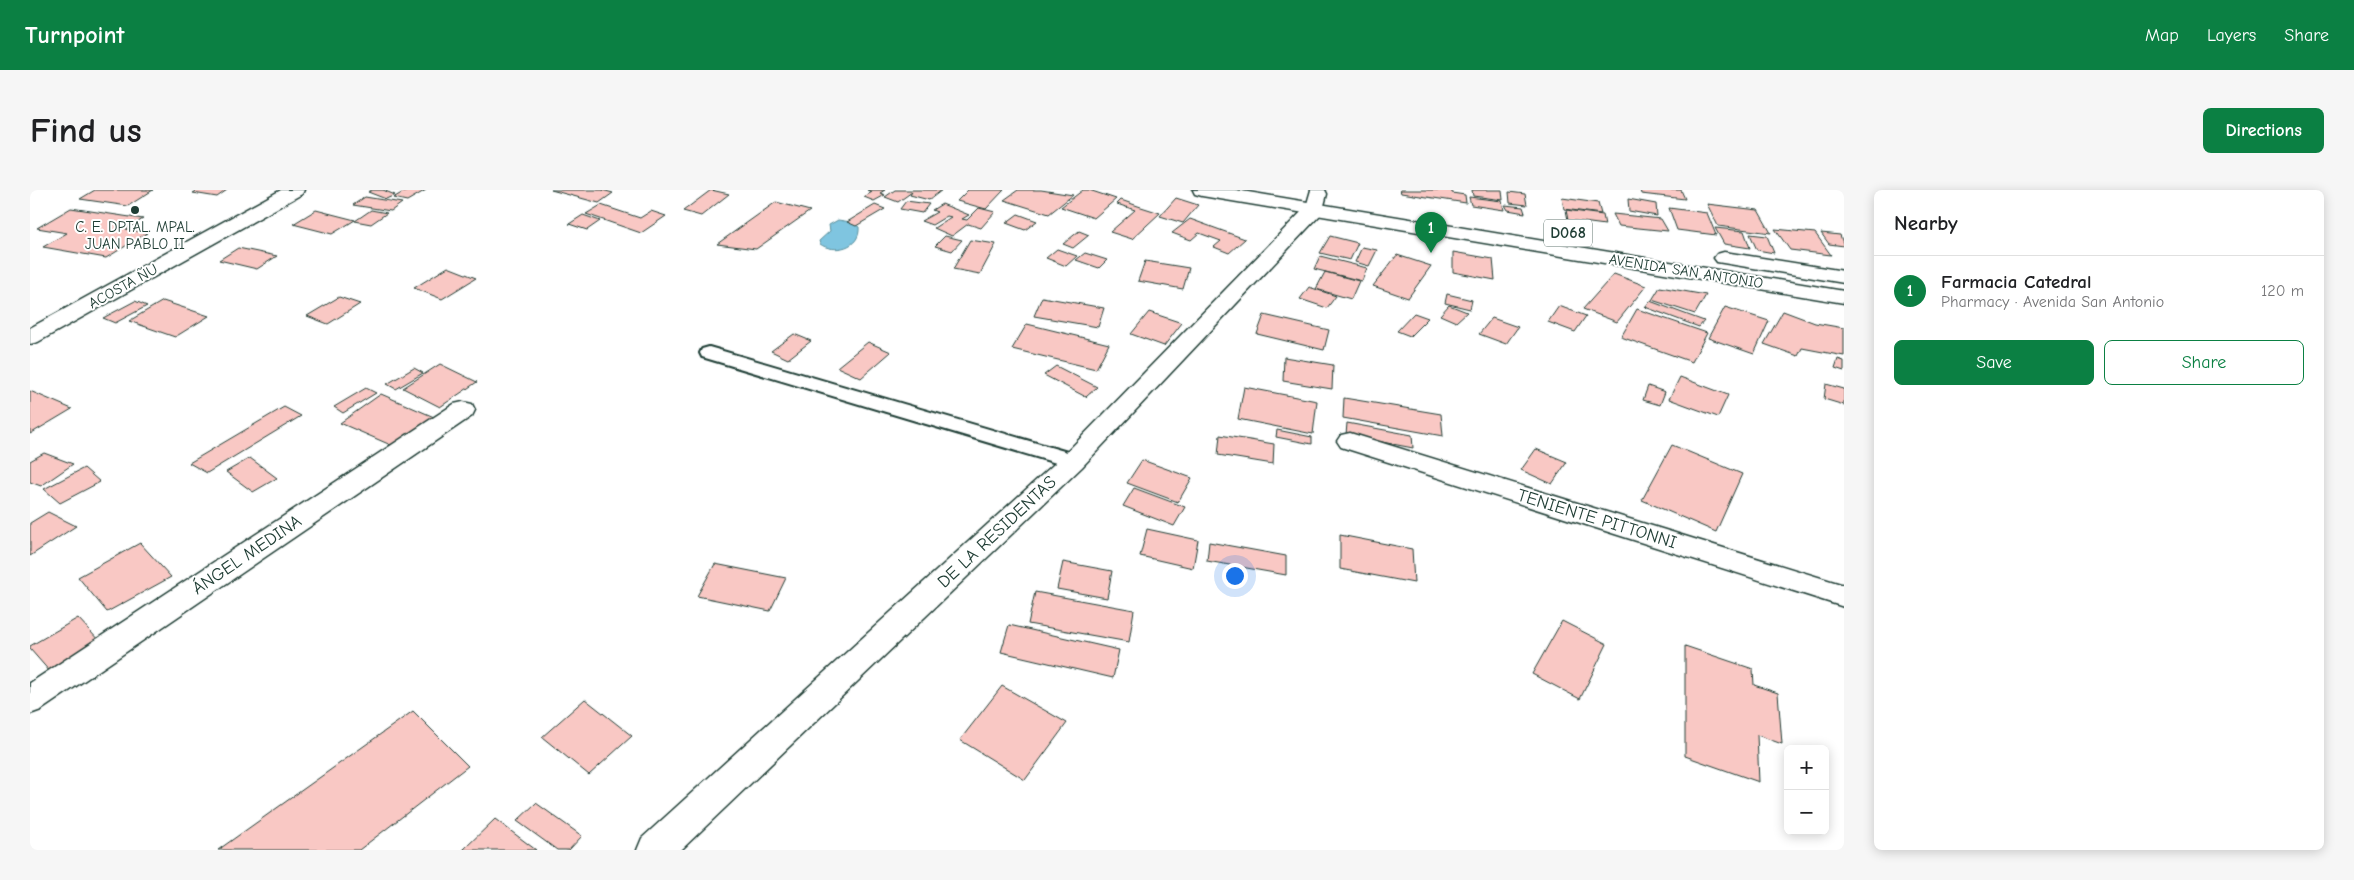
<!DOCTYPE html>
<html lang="en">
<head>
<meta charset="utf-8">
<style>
  body { margin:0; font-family:"Comic Neue",sans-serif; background:#f6f6f6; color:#202124 }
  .controls { position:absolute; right:15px; bottom:15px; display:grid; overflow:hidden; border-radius:8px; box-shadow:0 2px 12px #0003 }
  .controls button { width:45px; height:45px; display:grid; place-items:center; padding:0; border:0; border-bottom:1px solid #e0e0e0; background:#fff; color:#202124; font:25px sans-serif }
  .you { position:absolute; left:1204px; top:385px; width:18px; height:18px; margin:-12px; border:4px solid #fff; border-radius:50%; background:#1a73e8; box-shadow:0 0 0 8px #1a73e833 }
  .badge { display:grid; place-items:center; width:32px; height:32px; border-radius:50%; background:#0b8043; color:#fff; font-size:16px; font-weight:700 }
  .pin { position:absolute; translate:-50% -41px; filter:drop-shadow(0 1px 2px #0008) }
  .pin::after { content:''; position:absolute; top:26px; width:18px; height:15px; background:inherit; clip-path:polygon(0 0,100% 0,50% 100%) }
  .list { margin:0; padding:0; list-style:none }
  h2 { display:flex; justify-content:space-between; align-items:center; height:65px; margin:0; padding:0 20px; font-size:21px }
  h2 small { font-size:16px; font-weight:400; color:#757577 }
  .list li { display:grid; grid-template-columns:32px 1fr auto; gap:15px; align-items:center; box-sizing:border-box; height:70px; padding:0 20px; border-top:1px solid #e0e0e0 }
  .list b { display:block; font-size:19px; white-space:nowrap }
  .list p { margin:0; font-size:16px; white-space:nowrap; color:#757577 }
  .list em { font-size:16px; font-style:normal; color:#757577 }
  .actions { display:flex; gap:10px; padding:15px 20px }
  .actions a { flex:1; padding:11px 0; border:1px solid #0b8043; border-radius:8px; text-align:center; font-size:18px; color:#0b8043 }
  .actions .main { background:#0b8043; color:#fff }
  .map { position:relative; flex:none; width:1814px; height:660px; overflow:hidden; border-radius:8px }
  header { display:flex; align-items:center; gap:30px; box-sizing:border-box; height:70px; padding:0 25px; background:#0b8043; color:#fff }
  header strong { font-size:24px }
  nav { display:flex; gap:28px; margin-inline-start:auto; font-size:18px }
  .intro { display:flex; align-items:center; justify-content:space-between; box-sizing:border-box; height:120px; padding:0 30px }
  h1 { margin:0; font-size:35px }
  .button { padding:12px 22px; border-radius:8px; background:#0b8043; color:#fff; font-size:18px; font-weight:700 }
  main { display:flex; gap:30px; padding:0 30px }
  aside { flex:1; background:#fff; border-radius:8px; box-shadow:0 2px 12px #0003 }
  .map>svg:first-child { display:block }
</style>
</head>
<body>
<header>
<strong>Turnpoint</strong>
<nav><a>Map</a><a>Layers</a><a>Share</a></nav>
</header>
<div class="intro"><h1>Find us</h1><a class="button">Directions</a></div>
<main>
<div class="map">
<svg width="1814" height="660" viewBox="0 0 1814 660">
  <rect width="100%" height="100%" fill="#fff"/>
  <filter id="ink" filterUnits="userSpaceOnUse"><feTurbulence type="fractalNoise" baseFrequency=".02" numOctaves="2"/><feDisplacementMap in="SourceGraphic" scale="10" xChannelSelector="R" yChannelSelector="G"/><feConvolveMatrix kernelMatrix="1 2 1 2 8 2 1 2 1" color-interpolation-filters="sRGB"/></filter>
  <g filter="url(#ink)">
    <path fill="#7fc5e0" stroke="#598f9b" d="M 808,30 L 821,32 L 829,37 C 831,58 804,64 790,54 L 789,51 L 800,41 L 799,35 Z"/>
    <path fill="#f9c8c4" stroke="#1f3d34" d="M 65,0 L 123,0 L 98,16 L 50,9 Z
      M 168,0 L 197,0 L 187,7 L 163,3 Z
      M 342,0 L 353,0 L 365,5 L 356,9 L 338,2 Z
      M 377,0 L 396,0 L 377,11 L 363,8 Z
      M 521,0 L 572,0 L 583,3 L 569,13 Z
      M 681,0 L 699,4 L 671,26 L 653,21 Z
      M 837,0 L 855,0 L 850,3 L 855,5 L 844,11 L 834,7 L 842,2 Z
      M 865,0 L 912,0 L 899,10 L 880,5 L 882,2 L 868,12 L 855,7 Z
      M 938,0 L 974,0 L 956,19 L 927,11 Z
      M 988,0 L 1011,0 L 1043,5 L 1019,24 L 974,10 Z
      M 1053,0 L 1059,0 L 1086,9 L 1064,28 L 1031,17 Z
      M 1370,0 L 1422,0 L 1422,3 L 1435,5 L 1436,13 L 1371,3 Z
      M 1442,0 L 1472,0 L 1473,10 L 1443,6 Z
      M 1610,0 L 1651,0 L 1655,9 L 1611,4 Z
      M 1479,2 L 1495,4 L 1497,15 L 1480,13 Z
      M 335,7 L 372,13 L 361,21 L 323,15 Z
      M 1439,7 L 1472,11 L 1474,20 L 1441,15 Z
      M 1146,8 L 1168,15 L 1153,33 L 1130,26 Z
      M 1532,8 L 1568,13 L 1571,24 L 1534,19 Z
      M 1598,9 L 1626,14 L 1627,26 L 1599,21 Z
      M 1091,10 L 1108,16 L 1130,23 L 1102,49 L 1080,42 L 1105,20 L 1087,14 Z
      M 876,11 L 899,14 L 892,23 L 870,19 Z
      M 746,12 L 780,21 L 726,59 L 687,54 Z
      M 912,14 L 939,25 L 932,29 L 937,30 L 949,18 L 965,22 L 951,38 L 938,34 L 922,46 L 904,38 L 921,27 L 917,26 L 902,35 L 891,31 L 907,22 L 902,20 Z
      M 1677,14 L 1728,20 L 1741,43 L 1688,36 Z
      M 571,15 L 610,28 L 621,21 L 636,26 L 611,43 L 556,24 Z
      M 845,15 L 855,19 L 826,36 L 817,32 Z
      M 1475,15 L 1493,17 L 1495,23 L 1478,20 Z
      M 41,18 L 113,29 L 96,39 L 117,43 L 76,68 L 13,57 L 37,43 L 7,38 Z
      M 1639,18 L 1677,23 L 1686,45 L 1647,40 Z
      M 286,20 L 325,30 L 302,44 L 263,34 Z
      M 341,20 L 357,23 L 341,34 L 325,31 Z
      M 1536,20 L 1573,25 L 1575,35 L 1538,30 Z
      M 988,24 L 1007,31 L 995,40 L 976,33 Z
      M 1583,24 L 1631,29 L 1638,41 L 1589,36 Z
      M 553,25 L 570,31 L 557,40 L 539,34 Z
      M 1160,29 L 1215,49 L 1199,63 L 1184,57 L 1191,51 L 1169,43 L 1161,50 L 1142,43 Z
      M 1685,38 L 1714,41 L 1720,58 L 1694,54 Z
      M 1745,39 L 1785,43 L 1801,65 L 1760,60 Z
      M 1049,41 L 1059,45 L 1043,58 L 1033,54 Z
      M 1791,43 L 1810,45 L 1814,56 L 1799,54 Z
      M 1720,44 L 1737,46 L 1744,63 L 1727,60 Z
      M 915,46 L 932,50 L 922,61 L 905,56 Z
      M 1300,46 L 1328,53 L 1320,70 L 1290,63 Z
      M 940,50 L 966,54 L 950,84 L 923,79 Z
      M 1332,57 L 1347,60 L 1339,76 L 1325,72 Z
      M 208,58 L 247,66 L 227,79 L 189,70 Z
      M 1027,59 L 1047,66 L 1036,76 L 1016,68 Z
      M 1423,62 L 1463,69 L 1465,90 L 1423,82 Z
      M 1055,63 L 1077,70 L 1069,78 L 1046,70 Z
      M 1367,65 L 1401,76 L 1378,108 L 1343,96 Z
      M 1290,66 L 1337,78 L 1332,91 L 1284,79 Z
      M 1115,71 L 1159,78 L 1153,99 L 1108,91 Z
      M 418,77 L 446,88 L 412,109 L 384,98 Z
      M 1295,82 L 1329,91 L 1321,109 L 1286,99 Z
      M 1584,84 L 1616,96 L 1587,132 L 1553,119 Z
      M 1279,97 L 1306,106 L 1297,118 L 1270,109 Z
      M 1630,97 L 1676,105 L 1665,124 L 1622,110 Z
      M 1417,104 L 1442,110 L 1440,119 L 1415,113 Z
      M 309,107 L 330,114 L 298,134 L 277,126 Z
      M 1012,107 L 1074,118 L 1068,137 L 1004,126 Z
      M 105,111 L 117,116 L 85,133 L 73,128 Z
      M 133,111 L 179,126 L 145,147 L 99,131 Z
      M 1620,111 L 1674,131 L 1669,137 L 1615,117 Z
      M 1419,115 L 1437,122 L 1426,132 L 1410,125 Z
      M 1529,116 L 1556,126 L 1545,142 L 1518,132 Z
      M 1695,117 L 1739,131 L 1724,164 L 1678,148 Z
      M 1607,119 L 1677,143 L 1662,172 L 1591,147 Z
      M 1753,121 L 1785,133 L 1814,138 L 1814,166 L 1772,158 L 1768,166 L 1734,154 Z
      M 1119,122 L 1152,133 L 1134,156 L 1101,144 Z
      M 1384,123 L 1398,128 L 1380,146 L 1367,141 Z
      M 1234,125 L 1299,140 L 1294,160 L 1227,144 Z
      M 1462,128 L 1488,137 L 1476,154 L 1449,144 Z
      M 997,134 L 1079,154 L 1066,179 L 982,159 Z
      M 764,144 L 781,151 L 758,169 L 741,161 Z
      M 838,152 L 861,162 L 831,188 L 807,177 Z
      M 1254,167 L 1303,175 L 1302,199 L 1253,191 Z
      M 1808,169 L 1814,171 L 1814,181 L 1805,178 Z
      M 410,174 L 447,192 L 410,217 L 373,198 Z
      M 1026,176 L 1067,197 L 1056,207 L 1014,185 Z
      M 384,178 L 393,183 L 366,199 L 357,194 Z
      M 1650,187 L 1698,205 L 1688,227 L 1639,209 Z
      M 1796,194 L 1814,199 L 1814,215 L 1794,209 Z
      M 1618,196 L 1635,202 L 1630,215 L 1613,210 Z
      M 1214,197 L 1287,211 L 1283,244 L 1208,229 Z
      M 336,198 L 346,203 L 313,223 L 304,217 Z
      M 0,201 L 42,219 L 0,244 Z
      M 351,204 L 404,227 L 363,256 L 310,233 Z
      M 1314,208 L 1411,224 L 1413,246 L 1313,228 Z
      M 254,217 L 271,226 L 177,283 L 159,273 Z
      M 1317,233 L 1382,245 L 1383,258 L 1316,245 Z
      M 1247,240 L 1282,247 L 1282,254 L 1246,247 Z
      M 1190,245 L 1244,254 L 1243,274 L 1188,265 Z
      M 1642,255 L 1712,284 L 1686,342 L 1612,310 Z
      M 1506,259 L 1537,272 L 1522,294 L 1491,280 Z
      M 14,263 L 43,274 L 11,296 L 0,292 L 0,271 Z
      M 220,268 L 247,288 L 223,302 L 196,282 Z
      M 1112,270 L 1162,288 L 1148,312 L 1097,293 Z
      M 54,278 L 70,292 L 30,313 L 14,299 Z
      M 1104,298 L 1155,317 L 1144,336 L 1093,316 Z
      M 18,322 L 46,336 L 0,366 L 0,333 Z
      M 1117,339 L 1168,350 L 1163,378 L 1110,366 Z
      M 1310,345 L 1382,359 L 1384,393 L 1310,379 Z
      M 1179,352 L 1256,366 L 1256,385 L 1177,371 Z
      M 110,353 L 141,387 L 77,422 L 48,387 Z
      M 1033,372 L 1082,381 L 1077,408 L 1027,399 Z
      M 685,374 L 756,388 L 740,421 L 667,406 Z
      M 1005,402 L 1104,420 L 1099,452 L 998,434 Z
      M 48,428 L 71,453 L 21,483 L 0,459 L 0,456 Z
      M 1532,431 L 1577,454 L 1550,509 L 1502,484 Z
      M 979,435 L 1089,460 L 1083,488 L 971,462 Z
      M 1655,456 L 1723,479 L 1724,495 L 1748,503 L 1752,554 L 1727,545 L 1729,592 L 1655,566 Z
      M 972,496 L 1037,533 L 995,590 L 930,550 Z
      M 555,509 L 602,546 L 559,585 L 512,547 Z
      M 383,521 L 438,576 L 329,660 L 188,660 Z
      M 506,613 L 552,646 L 539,660 L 527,660 L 487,631 Z
      M 465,629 L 506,660 L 433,660 Z"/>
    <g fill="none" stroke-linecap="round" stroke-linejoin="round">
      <g stroke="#1f3d34" stroke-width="4">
        <path id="lane" d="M 679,157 L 1051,266 L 1054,271 L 1051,276 L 1043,278 L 672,167 L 670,163 L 672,159 Z"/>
      </g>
      <g stroke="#1f3d34" stroke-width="3">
        <path id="street" d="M 1281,0 L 1295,0 L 1297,4 L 1292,23 L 1052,277 L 651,660 L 607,660 L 612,648 L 1034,265 L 1276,17 Z
          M 433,212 L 442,214 L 445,220 L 442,226 L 11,520 L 0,524 L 0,493 L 424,214 Z
          M 1320,243 L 1814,395 L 1814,417 L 1311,257 L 1307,251 L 1311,245 Z"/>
      </g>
      <g stroke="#1f3d34" stroke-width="3">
        <path id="secondary" d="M 251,0 L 274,0 L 272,4 L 8,152 L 0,154 L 0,138 Z"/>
      </g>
      <g stroke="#1f3d34" stroke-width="3">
        <path id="primary" d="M 1163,0 L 1206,0 L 1814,101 L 1814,113 L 1172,6 L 1165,4 Z
          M 1694,62 L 1814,81 L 1814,93 L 1687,72 L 1684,68 L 1687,64 Z"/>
      </g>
      <use href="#lane" fill="#fff" fill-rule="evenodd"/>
      <use href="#street" fill="#fff" fill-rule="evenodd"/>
      <use href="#secondary" fill="#fff" fill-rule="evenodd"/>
      <use href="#primary" fill="#fff" fill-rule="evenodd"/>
    </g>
  </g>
  <circle fill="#1f3d34" stroke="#fff" stroke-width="2" cx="105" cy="20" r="5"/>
  <g text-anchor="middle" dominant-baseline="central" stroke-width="4" stroke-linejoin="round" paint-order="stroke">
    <g font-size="15" fill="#1f3d34" stroke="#fff">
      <text x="105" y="37">C. E. DPTAL. MPAL.<tspan x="105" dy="17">JUAN PABLO II</tspan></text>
    </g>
    <g font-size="15" fill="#1f3d34" stroke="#fff">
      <text transform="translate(1656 81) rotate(9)">AVENIDA SAN ANTONIO</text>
      <text transform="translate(93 96) rotate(-29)">ACOSTA ÑU</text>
    </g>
    <rect fill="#fff" stroke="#627771" stroke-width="1" x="1514" y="29.5" width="48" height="27" rx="4"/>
    <g font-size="16" font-weight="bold" fill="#1f3d34">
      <text x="1538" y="43">D068</text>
    </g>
    <g font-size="18" fill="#1f3d34" stroke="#fff">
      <text transform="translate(1567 329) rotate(17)">TENIENTE PITTONNI</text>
      <text transform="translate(967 342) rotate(-43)">DE LA RESIDENTAS</text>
      <text transform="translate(217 365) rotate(-34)">ÁNGEL MEDINA</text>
    </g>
  </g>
</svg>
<div class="controls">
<button>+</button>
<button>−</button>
</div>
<div class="you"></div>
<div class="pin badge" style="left:1401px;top:63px">1</div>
</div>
<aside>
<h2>Nearby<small></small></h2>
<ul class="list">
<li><span class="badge">1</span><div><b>Farmacia Catedral</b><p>Pharmacy · Avenida San Antonio</p></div><em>120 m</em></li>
</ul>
<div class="actions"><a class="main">Save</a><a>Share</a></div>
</aside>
</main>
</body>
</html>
